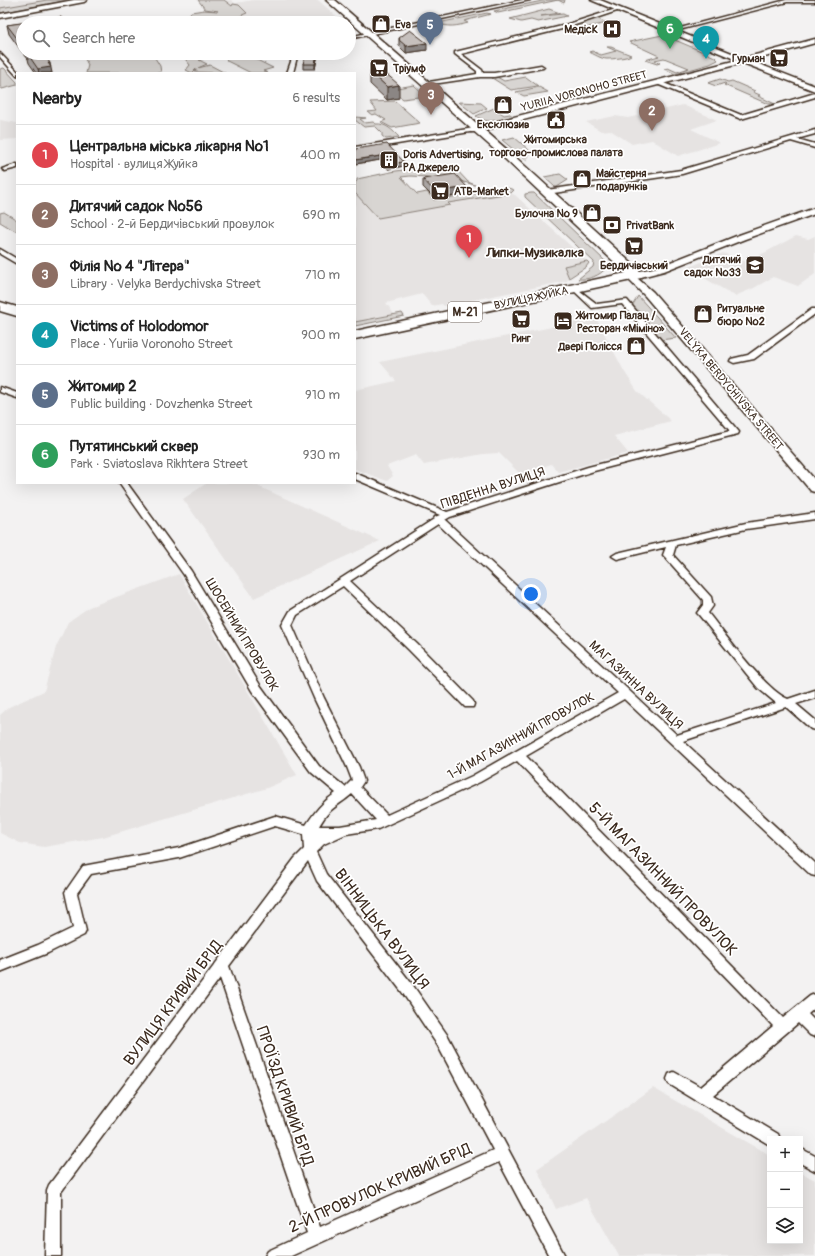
<!DOCTYPE html>
<html lang="en">
<head>
<meta charset="utf-8">
<style>
  body { margin:0; font-family:Pangolin,sans-serif; background:#f2f2f2; color:#222 }
  .controls { position:absolute; right:12px; bottom:12px; display:grid; overflow:hidden; border-radius:0px; box-shadow:0 4px 16px #0002 }
  .controls button { width:36px; height:36px; display:grid; place-items:center; padding:0; border:0; border-bottom:1px solid #e0e0e0; background:#fff; color:#222; font:20px sans-serif }
  .you { position:absolute; left:531px; top:594px; width:14px; height:14px; margin:-10px; border:3px solid #fff; border-radius:50%; background:#1a73e8; box-shadow:0 0 0 6px #1a73e833 }
  .badge { display:grid; place-items:center; width:26px; height:26px; border-radius:50%; background:#3b2a1e; color:#fff; font-size:13px; font-weight:700 }
  .pin { position:absolute; translate:-50% -33px; filter:drop-shadow(0 1px 2px #0008) }
  .pin::after { content:''; position:absolute; top:21px; width:14px; height:12px; background:inherit; clip-path:polygon(0 0,100% 0,50% 100%) }
  .list { margin:0; padding:0; list-style:none }
  h2 { display:flex; justify-content:space-between; align-items:center; height:52px; margin:0; padding:0 16px; font-size:17px }
  h2 small { font-size:13px; font-weight:400; color:#767676 }
  .list li { display:grid; grid-template-columns:26px 1fr auto; gap:12px; align-items:center; box-sizing:border-box; height:60px; padding:0 16px; border-top:1px solid #e0e0e0 }
  .list b { display:block; font-size:15px; white-space:nowrap }
  .list p { margin:0; font-size:13px; white-space:nowrap; color:#767676 }
  .list em { font-size:13px; font-style:normal; color:#767676 }
  .icon { flex:none; width:22px; height:22px; fill:none; stroke:currentColor; stroke-width:2; stroke-linecap:round; stroke-linejoin:round }
  .map { position:relative; flex:none; width:815px; height:1256px; overflow:hidden }
  .search { position:absolute; background:#fff; box-shadow:0 4px 16px #0002; left:16px; top:16px; width:340px; height:44px; display:flex; align-items:center; gap:10px; box-sizing:border-box; padding:0 14px; border-radius:22px; color:#767676; font-size:15px }
  .panel { position:absolute; background:#fff; box-shadow:0 4px 16px #0002; left:16px; top:72px; width:340px; height:412px; border-radius:0px }
  .map>svg:first-child { display:block }
</style>
</head>
<body>
<div class="map">
<svg width="815" height="1256" viewBox="0 0 815 1256">
  <rect width="100%" height="100%" fill="#f3f2f2"/>
  <filter id="ink" filterUnits="userSpaceOnUse"><feTurbulence type="fractalNoise" baseFrequency=".025" numOctaves="2"/><feDisplacementMap in="SourceGraphic" scale="8" xChannelSelector="R" yChannelSelector="G"/><feConvolveMatrix kernelMatrix="1 2 1 2 8 2 1 2 1" color-interpolation-filters="sRGB"/></filter>
  <g filter="url(#ink)">
    <path fill="#e6e3e2" d="M 0,0 L 70,0 L 0,13 Z
      M 207,0 L 231,0 L 235,3 L 254,0 L 318,0 L 344,23 L 225,23 L 216,8 Z
      M 683,105 L 717,120 L 691,129 L 720,143 L 678,156 L 652,140 L 632,144 L 610,130 L 601,131 L 586,122 L 615,116 L 628,118 Z
      M 0,120 L 17,123 L 17,139 L 0,140 Z
      M 507,192 L 515,195 L 587,261 L 565,266 L 569,278 L 567,281 L 444,306 L 442,304 L 432,306 L 422,294 L 386,303 L 394,314 L 355,322 L 355,193 L 378,218 L 449,205 L 448,203 Z
      M 796,236 L 808,239 L 815,236 L 815,274 L 798,286 L 773,277 L 754,288 L 735,296 L 687,268 L 723,253 L 747,262 Z
      M 596,318 L 624,371 L 637,391 L 671,421 L 614,436 L 628,453 L 558,472 L 551,464 L 521,475 L 499,453 L 483,454 L 424,465 L 416,455 L 387,466 L 393,476 L 387,481 L 355,469 L 355,390 L 396,381 L 380,362 Z
      M 207,483 L 251,483 L 380,541 L 254,598 L 183,499 Z
      M 179,574 L 297,775 L 267,788 L 103,837 L 44,847 L 20,843 L 0,833 L 0,715 L 9,707 L 44,691 L 56,647 L 68,622 L 89,607 Z
      M 653,1088 L 770,1155 L 770,1241 L 800,1241 L 800,1172 L 815,1180 L 815,1256 L 619,1256 L 586,1198 L 556,1209 L 537,1169 Z"/>
    <path fill="#d8d5d2" stroke="#8a8078" d="M 47,0 L 70,0 L 0,13 L 0,8 Z
      M 198,0 L 224,0 L 232,6 L 233,4 L 239,5 L 247,13 L 242,15 L 242,16 L 224,20 L 225,23 L 195,23 L 189,15 L 191,12 L 204,10 L 218,11 L 205,9 Z
      M 547,0 L 565,0 L 564,3 L 558,0 L 498,13 L 494,11 Z
      M 549,9 L 560,13 L 541,16 L 563,14 L 567,16 L 538,22 L 531,20 L 521,22 L 510,19 Z
      M 487,13 L 491,14 L 464,21 L 468,23 C 457,26 448,28 438,23 Z
      M 596,18 L 607,23 L 589,27 L 592,29 C 582,32 576,32 566,28 Z
      M 667,34 L 675,37 L 675,40 L 715,57 L 718,60 L 710,64 L 675,74 L 664,69 L 668,68 L 677,72 L 689,68 L 664,58 L 655,60 L 660,63 L 657,64 L 645,60 L 659,56 L 629,42 Z
      M 607,47 L 611,47 L 631,55 C 627,58 612,59 607,59 C 601,59 594,54 589,52 L 592,51 L 601,55 L 616,51 Z
      M 87,53 L 152,53 L 160,66 L 161,73 L 86,73 L 88,65 L 84,57 L 89,55 Z
      M 185,53 L 217,53 L 217,55 L 199,60 L 207,64 L 198,68 L 210,65 L 225,73 L 195,72 L 196,69 L 192,73 L 186,70 L 190,65 L 182,55 Z
      M 229,53 L 243,53 L 273,68 L 263,71 L 268,73 L 251,73 L 227,61 L 226,57 Z
      M 4,68 L 17,82 L 17,85 L 2,89 L 0,86 L 0,69 Z
      M 497,77 L 504,81 L 526,77 L 538,86 L 511,90 L 492,78 Z
      M 720,79 L 728,82 L 732,81 L 755,91 L 753,92 L 760,95 L 758,96 L 775,104 L 768,104 L 724,85 L 726,84 L 725,83 L 716,86 L 708,83 Z
      M 414,85 L 426,96 L 403,99 L 391,89 Z
      M 539,87 L 548,92 L 524,96 L 516,92 Z
      M 395,101 L 420,123 L 392,128 L 381,122 L 386,120 L 376,114 L 372,115 L 368,112 L 377,111 L 370,102 Z
      M 459,102 L 481,103 L 487,108 L 474,114 Z
      M 494,108 L 504,115 L 510,114 L 513,116 C 501,120 487,125 476,116 Z
      M 355,117 L 366,118 L 360,119 L 365,123 L 373,122 L 376,124 C 386,123 393,131 399,137 L 386,139 L 382,136 L 382,133 L 375,126 L 364,127 L 355,120 Z
      M 514,137 L 529,150 L 527,161 L 502,140 Z
      M 448,165 L 454,167 L 468,182 L 475,185 L 448,178 L 410,176 L 401,177 L 417,194 L 427,192 L 434,200 L 508,188 L 514,190 L 511,193 L 448,203 L 450,205 L 378,218 L 355,193 L 355,183 L 357,181 L 357,179 L 396,171 Z
      M 560,174 L 568,180 L 557,187 L 555,187 L 544,177 Z
      M 531,193 L 534,193 L 605,261 L 607,267 C 600,276 588,280 578,279 L 593,267 L 594,262 L 525,197 L 525,194 Z
      M 4,212 L 17,220 L 17,231 L 15,231 L 0,222 L 0,213 Z
      M 587,261 L 589,263 L 586,267 L 569,278 L 564,266 Z
      M 638,296 L 676,338 L 660,340 L 631,308 Z
      M 402,313 L 404,316 L 355,326 L 355,322 Z"/>
    <g fill="none" stroke-linecap="round" stroke-linejoin="round">
      <g stroke="#3b2a1e" stroke-width="3">
        <path id="street" d="M 522,0 L 530,0 L 349,39 L 349,37 Z
          M 786,0 L 815,0 L 815,2 L 787,2 L 671,32 L 669,31 Z
          M 616,9 L 620,10 L 566,28 L 461,54 L 482,70 L 483,73 L 494,73 L 541,65 L 544,67 L 543,68 L 494,77 L 480,77 L 426,85 L 423,83 L 477,74 L 477,71 L 455,54 L 455,52 L 562,26 Z
          M 0,53 L 19,73 L 17,73 L 17,76 L 0,57 Z
          M 294,53 L 298,53 L 293,73 L 287,73 Z
          M 659,81 L 741,115 L 815,93 L 815,97 L 741,119 L 657,84 L 657,82 Z
          M 474,128 L 476,129 L 476,131 L 355,151 L 355,147 Z
          M 815,130 L 815,134 L 797,139 L 815,144 L 815,148 L 791,141 L 682,174 L 547,194 L 544,192 L 547,190 L 681,170 Z
          M 17,164 L 17,168 L 5,171 L 2,169 Z
          M 0,249 L 17,259 L 17,264 L 0,254 Z
          M 575,287 L 597,304 L 627,300 L 739,432 L 738,434 L 594,471 L 450,517 L 445,520 L 677,735 L 776,703 L 758,688 L 699,615 L 697,613 L 703,605 L 703,600 L 665,557 L 663,555 L 666,547 L 617,559 L 612,556 L 617,553 L 746,523 L 815,513 L 815,519 L 746,529 L 676,545 L 673,555 L 711,597 L 713,606 L 708,613 C 724,633 766,691 788,699 L 815,690 L 815,698 L 796,704 L 815,720 L 815,730 L 811,729 L 786,707 L 683,741 L 815,863 L 815,876 L 811,875 L 624,699 L 526,756 L 783,1018 L 810,996 L 815,994 L 815,1008 L 808,1014 L 815,1021 L 815,1037 L 810,1035 L 798,1023 L 713,1095 L 778,1134 L 780,1139 L 770,1139 L 770,1145 L 768,1144 L 669,1084 L 667,1079 L 669,1074 L 674,1072 L 701,1087 L 773,1026 L 517,761 L 480,782 L 378,829 L 346,834 L 324,844 L 316,852 L 326,874 L 412,984 L 448,1036 L 565,1256 L 549,1256 L 499,1162 L 291,1256 L 265,1256 L 268,1251 L 307,1233 L 220,978 L 61,1192 L 61,1256 L 45,1256 L 47,1190 L 49,1185 L 295,858 L 304,849 L 303,834 L 275,826 L 179,858 L 91,874 L 77,893 L 86,931 L 84,935 L 48,953 L 0,972 L 0,960 L 38,945 L 73,928 L 65,892 L 83,866 L 179,848 L 275,816 L 306,825 C 315,812 322,802 336,793 L 311,772 L 252,691 L 184,575 L 119,483 L 127,483 L 191,571 L 260,685 L 319,766 L 345,787 L 352,780 L 347,767 L 314,698 L 282,625 L 290,611 L 434,519 L 435,517 L 440,515 L 355,479 L 355,473 L 447,512 L 588,467 L 730,431 L 622,304 L 592,308 L 573,290 L 571,289 ZM 438,524 L 618,693 L 472,776 L 387,815 L 360,787 L 364,781 L 359,767 L 324,698 L 292,625 L 297,615 L 343,586 L 409,650 L 465,707 L 473,707 L 474,704 L 473,701 L 417,644 L 350,581 ZM 352,794 L 376,820 L 340,826 L 319,826 C 330,807 337,807 352,794 ZM 308,861 L 317,881 L 402,992 L 438,1046 L 493,1150 L 320,1227 L 229,966 Z
          M 812,309 L 815,309 L 815,314 L 754,359 L 734,363 L 730,361 L 731,359 L 748,355 Z
          M 0,387 L 17,393 L 17,398 L 0,392 Z
          M 800,1148 L 815,1156 L 815,1171 L 800,1163 Z"/>
      </g>
      <g stroke="#3b2a1e" stroke-width="3">
        <path id="secondary" d="M 74,0 L 87,0 L 84,2 L 0,18 L 0,14 Z
          M 591,0 L 600,0 L 744,58 L 815,39 L 815,43 L 751,61 L 815,86 L 815,91 L 743,63 L 477,132 L 471,132 L 471,128 L 737,60 Z
          M 815,208 L 815,214 L 745,239 L 664,271 L 637,278 L 653,292 L 815,480 L 815,492 L 811,491 L 645,296 L 625,276 L 627,274 L 658,267 L 739,235 Z"/>
      </g>
      <g stroke="#3b2a1e" stroke-width="3">
        <path id="highway" d="M 326,0 L 335,0 L 513,155 L 641,272 L 643,275 L 641,278 L 355,339 L 355,331 L 626,273 L 505,159 Z
          M 0,302 L 17,307 L 17,316 L 0,311 Z"/>
      </g>
      <use href="#street" fill="#fff" fill-rule="evenodd"/>
      <use href="#secondary" fill="#fff" fill-rule="evenodd"/>
      <use href="#highway" fill="#fff" fill-rule="evenodd"/>
    </g>
    <path fill="#aaa5a3" stroke="#3b2a1e" d="M 23,23 L 23,53 L 9,34 L 7,25 Z
      M 399,38 L 427,50 L 406,53 L 399,46 Z
      M 23,53 L 43,53 L 52,73 L 36,73 L 29,63 L 28,59 Z
      M 303,53 L 317,53 L 317,59 L 315,69 L 303,69 L 303,64 L 305,58 L 303,58 Z
      M 370,71 L 399,98 L 387,100 L 370,84 Z
      M 387,144 L 404,166 L 388,169 L 380,160 L 355,164 Z
      M 423,179 L 467,187 L 467,194 L 435,199 L 423,187 Z"/>
    <path fill="#8b8684" stroke="#3b2a1e" d="M 427,43 L 427,50 L 406,53 L 406,46 Z
      M 317,54 L 317,59 L 315,69 L 315,64 Z
      M 48,63 L 50,63 L 52,73 L 39,73 L 38,69 Z
      M 399,85 L 399,98 L 387,100 L 387,87 Z
      M 380,156 L 380,160 L 355,164 L 355,160 Z
      M 404,162 L 404,166 L 388,169 L 388,164 Z
      M 467,187 L 467,194 L 435,199 L 435,192 Z"/>
    <path fill="#c6c0bd" stroke="#3b2a1e" d="M 61,17 L 66,23 L 23,23 L 23,46 L 7,25 Z
      M 410,30 L 427,43 L 406,46 L 399,40 L 400,39 L 399,38 Z
      M 27,53 L 43,53 L 50,63 L 48,63 L 51,67 L 38,69 Z
      M 306,53 L 315,53 L 315,54 L 317,54 L 315,64 L 303,64 Z
      M 382,70 L 399,85 L 387,87 L 370,71 Z
      M 387,144 L 404,162 L 388,164 L 380,156 L 355,160 L 355,149 Z
      M 455,174 L 467,187 L 435,192 L 423,179 Z"/>
  </g>
  <defs>
    <g id="shop-square" transform="scale(1)"><rect x="-9" y="-9" width="18" height="18" rx="4" fill="#3b2a1e" stroke="#fff"/><path d="M-5-2.5h2.3a2.7 3.5 0 0 1 5.4 0H5L5.5 6h-11ZM-1.5-2.5h3a1.5 2.3 0 0 0-3 0Z" fill="#fff"/></g>
    <g id="hospital-square" transform="scale(1)"><rect x="-9" y="-9" width="18" height="18" rx="4" fill="#3b2a1e" stroke="#fff"/><path d="M-5-5h3v3.5h4V-5h3V5h-3V1.5h-4V5h-3Z" fill="#fff"/></g>
    <g id="supermarket-square" transform="scale(1)"><rect x="-9" y="-9" width="18" height="18" rx="4" fill="#3b2a1e" stroke="#fff"/><path d="M-6-5.5h2.5l.6 2H6L4.5 2H-2.5L-4.4-4H-6ZM-1.5 3.2a1.3 1.3 0 1 0 .1 0ZM3 3.2a1.3 1.3 0 1 0 .1 0Z" fill="#fff"/></g>
    <g id="civic-square" transform="scale(1)"><rect x="-9" y="-9" width="18" height="18" rx="4" fill="#3b2a1e" stroke="#fff"/><path d="M-.6-6.5H3V-4.5H.6V-3L4-1V1h2V6H-6V1h2V-1L-.6-3ZM-1.2 2.5V6h2.4V2.5Z" fill="#fff"/></g>
    <g id="building-square" transform="scale(1)"><rect x="-9" y="-9" width="18" height="18" rx="4" fill="#3b2a1e" stroke="#fff"/><path d="M-4-6H4V6H1V3H-1V6H-4ZM-2.5-4.3h1.7v1.8h-1.7ZM.8-4.3h1.7v1.8H.8ZM-2.5-1h1.7V.8h-1.7ZM.8-1h1.7V.8H.8Z" fill="#fff"/></g>
    <g id="bank-square" transform="scale(1)"><rect x="-9" y="-9" width="18" height="18" rx="4" fill="#3b2a1e" stroke="#fff"/><path d="M-6-4H6V4H-6ZM0-2.3a2.3 2.3 0 1 0 0 4.6a2.3 2.3 0 1 0 0-4.6Z" fill="#fff"/></g>
    <g id="school-square" transform="scale(1)"><rect x="-9" y="-9" width="18" height="18" rx="4" fill="#3b2a1e" stroke="#fff"/><path d="M0-5L7-2L0 1L-7-2ZM-4 1L0 2.5L4 1V4Q0 6-4 4Z" fill="#fff"/></g>
    <g id="hotel-square" transform="scale(1)"><rect x="-9" y="-9" width="18" height="18" rx="4" fill="#3b2a1e" stroke="#fff"/><path d="M-6-4.5h1.5V1H6V5H4.5V3h-9V5H-6ZM-4 0a1.8 1.8 0 1 1 3.6 0ZM.5 0V-2.5h3Q6-2.5 6 0Z" fill="#fff"/></g>
  </defs>
  <g fill-rule="evenodd">
    <use href="#shop-square" x="381" y="24"/>
    <use href="#hospital-square" x="612" y="29"/>
    <use href="#supermarket-square" x="779" y="58"/>
    <use href="#supermarket-square" x="379" y="68"/>
    <use href="#shop-square" x="503" y="105"/>
    <use href="#civic-square" x="556" y="120"/>
    <use href="#building-square" x="389" y="160"/>
    <use href="#shop-square" x="582" y="179"/>
    <use href="#supermarket-square" x="440" y="191"/>
    <use href="#shop-square" x="592" y="213"/>
    <use href="#bank-square" x="612" y="225"/>
    <use href="#supermarket-square" x="634" y="246"/>
    <use href="#school-square" x="755" y="265"/>
    <use href="#shop-square" x="703" y="314"/>
    <use href="#supermarket-square" x="521" y="319"/>
    <use href="#hotel-square" x="563" y="321"/>
    <use href="#shop-square" x="636" y="346"/>
  </g>
  <g text-anchor="middle" dominant-baseline="central" stroke-width="3.5" stroke-linejoin="round" paint-order="stroke">
    <g font-size="11" font-weight="bold" fill="#3b2a1e" stroke="#fff" text-anchor="start">
      <text x="395" y="24">Eva</text>
      <text x="598" y="29" text-anchor="end">МедісК</text>
      <text x="765" y="58" text-anchor="end">Гурман</text>
      <text x="393" y="68">Тріумф</text>
      <text x="503" y="124" text-anchor="middle">Ексклюзив</text>
      <text x="556" y="139" text-anchor="middle">Житомирська<tspan x="556" dy="13">торгово-промислова палата</tspan></text>
      <text x="403" y="154">Doris Advertising,<tspan x="403" dy="13">РА Джерело</tspan></text>
      <text x="596" y="173">Майстерня<tspan x="596" dy="13">подарунків</tspan></text>
      <text x="454" y="191">ATB-Market</text>
      <text x="578" y="213" text-anchor="end">Булочна № 9</text>
      <text x="626" y="225">PrivatBank</text>
      <text x="741" y="259" text-anchor="end">Дитячий<tspan x="741" dy="13">садок №33</tspan></text>
      <text x="634" y="265" text-anchor="middle">Бердичівський</text>
      <text x="717" y="308">Ритуальне<tspan x="717" dy="13">бюро №2</tspan></text>
      <text x="577" y="315">Житомир Палац /<tspan x="577" dy="13">Ресторан «Міміно»</tspan></text>
      <text x="521" y="338" text-anchor="middle">Ринг</text>
      <text x="622" y="346" text-anchor="end">Двері Полісся</text>
    </g>
    <g font-size="11" fill="#3b2a1e" stroke="#fff">
      <text transform="translate(584 91) rotate(-15)">YURIIA VORONOHO STREET</text>
      <text transform="translate(531 298) rotate(-12)">ВУЛИЦЯ ЖУЙКА</text>
      <text transform="translate(731 389) rotate(50)">VELYKA BERDYCHIVSKA STREET</text>
    </g>
    <rect fill="#fff" stroke="#766a62" stroke-width="1" x="448" y="302" width="34" height="20" rx="3"/>
    <g font-size="12" font-weight="bold" fill="#3b2a1e">
      <text x="465" y="312">М-21</text>
    </g>
    <g font-size="13" font-weight="bold" fill="#3b2a1e" stroke="#fff">
      <text x="535" y="253">Липки-Музикалка</text>
    </g>
    <g font-size="13" fill="#3b2a1e" stroke="#fff">
      <text transform="translate(493 488) rotate(-18)">ПІВДЕННА ВУЛИЦЯ</text>
      <text transform="translate(242 635) rotate(59)">ШОСЕЙНИЙ ПРОВУЛОК</text>
      <text transform="translate(636 685) rotate(43)">МАГАЗИННА ВУЛИЦЯ</text>
      <text transform="translate(521 736) rotate(-29)">1-Й МАГАЗИННИЙ ПРОВУЛОК</text>
    </g>
    <g font-size="16" fill="#3b2a1e" stroke="#fff">
      <text transform="translate(663 879) rotate(46)">5-Й МАГАЗИННИЙ ПРОВУЛОК</text>
      <text transform="translate(382 929) rotate(53)">ВІННИЦЬКА ВУЛИЦЯ</text>
      <text transform="translate(173 1003) rotate(-53)">ВУЛИЦЯ КРИВИЙ БРІД</text>
      <text transform="translate(285 1096) rotate(71)">ПРОЇЗД КРИВИЙ БРІД</text>
      <text transform="translate(380 1188) rotate(-24)">2-Й ПРОВУЛОК КРИВИЙ БРІД</text>
    </g>
  </g>
</svg>
<div class="controls">
<button>+</button>
<button>−</button>
<button><svg class="icon" aria-label="layers" viewBox="0 0 24 24"><path d="M12 4l9 5-9 5-9-5zM3 14l9 5 9-5"/></svg></button>
</div>
<div class="you"></div>
<div class="pin badge" style="left:469px;top:258px;background:#e0444e">1</div>
<div class="pin badge" style="left:652px;top:131px;background:#8d6e63">2</div>
<div class="pin badge" style="left:431px;top:115px;background:#8d6e63">3</div>
<div class="pin badge" style="left:706px;top:59px;background:#0f9aa8">4</div>
<div class="pin badge" style="left:430px;top:45px;background:#5c6f8a">5</div>
<div class="pin badge" style="left:670px;top:49px;background:#2e9e5b">6</div>
<div class="search"><svg class="icon" aria-label="search" viewBox="0 0 24 24"><circle cx="10" cy="10" r="6"/><path d="M15 15l6 6"/></svg>Search here</div>
<section class="panel">
<h2>Nearby<small>6 results</small></h2>
<ul class="list">
<li><span class="badge" style="background:#e0444e">1</span><div><b>Центральна міська лікарня №1</b><p>Hospital · вулиця Жуйка</p></div><em>400 m</em></li>
<li><span class="badge" style="background:#8d6e63">2</span><div><b>Дитячий садок №56</b><p>School · 2-й Бердичівський провулок</p></div><em>690 m</em></li>
<li><span class="badge" style="background:#8d6e63">3</span><div><b>Філія № 4 &quot;Літера&quot;</b><p>Library · Velyka Berdychivska Street</p></div><em>710 m</em></li>
<li><span class="badge" style="background:#0f9aa8">4</span><div><b>Victims of Holodomor</b><p>Place · Yuriia Voronoho Street</p></div><em>900 m</em></li>
<li><span class="badge" style="background:#5c6f8a">5</span><div><b>Житомир 2</b><p>Public building · Dovzhenka Street</p></div><em>910 m</em></li>
<li><span class="badge" style="background:#2e9e5b">6</span><div><b>Путятинський сквер</b><p>Park · Sviatoslava Rikhtera Street</p></div><em>930 m</em></li>
</ul>
</section>
</div>
</body>
</html>
